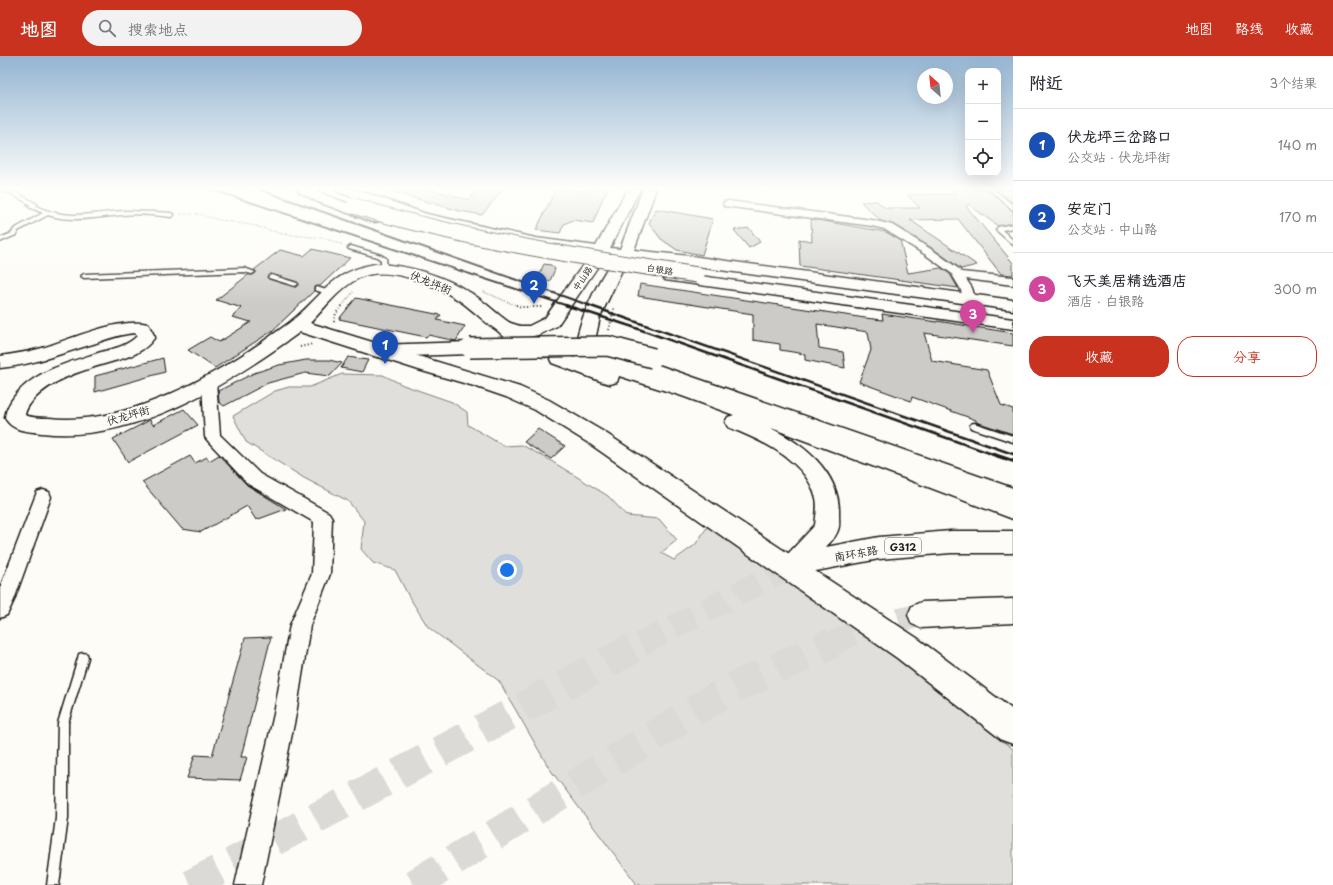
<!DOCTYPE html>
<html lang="zh">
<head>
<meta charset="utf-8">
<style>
  body { margin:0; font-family:"Playpen Sans","LXGW WenKai TC",sans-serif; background:#f2f2f3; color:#2b2b33 }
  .controls { position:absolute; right:12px; top:12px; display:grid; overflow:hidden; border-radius:8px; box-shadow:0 4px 16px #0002 }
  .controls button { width:36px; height:36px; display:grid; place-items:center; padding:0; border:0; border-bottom:1px solid #e1e1e2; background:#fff; color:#2b2b33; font:20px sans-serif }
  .compass { position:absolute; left:917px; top:12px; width:36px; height:36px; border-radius:50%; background:#fff; box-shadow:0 4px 16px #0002; rotate:333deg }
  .you { position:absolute; left:507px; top:514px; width:14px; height:14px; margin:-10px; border:3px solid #fff; border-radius:50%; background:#1a73e8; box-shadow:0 0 0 6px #1a73e833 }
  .badge { display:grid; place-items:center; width:26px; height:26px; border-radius:50%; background:#c8321e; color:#fff; font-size:13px; font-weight:700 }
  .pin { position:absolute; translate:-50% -33px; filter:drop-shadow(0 1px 2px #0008) }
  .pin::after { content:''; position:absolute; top:21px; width:14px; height:12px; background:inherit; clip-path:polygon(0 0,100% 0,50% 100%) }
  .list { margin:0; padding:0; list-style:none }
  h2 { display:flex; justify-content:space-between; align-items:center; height:52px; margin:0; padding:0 16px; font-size:17px }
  h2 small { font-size:13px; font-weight:400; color:#7c7c81 }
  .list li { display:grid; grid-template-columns:26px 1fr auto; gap:12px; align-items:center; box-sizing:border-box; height:72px; padding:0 16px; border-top:1px solid #e1e1e2 }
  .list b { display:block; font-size:15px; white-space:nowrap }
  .list p { margin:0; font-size:13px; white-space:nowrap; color:#7c7c81 }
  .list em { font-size:13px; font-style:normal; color:#7c7c81 }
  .actions { display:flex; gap:8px; padding:12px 16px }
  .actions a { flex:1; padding:9px 0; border:1px solid #c8321e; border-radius:16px; text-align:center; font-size:14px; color:#c8321e }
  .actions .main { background:#c8321e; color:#fff }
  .icon { flex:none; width:22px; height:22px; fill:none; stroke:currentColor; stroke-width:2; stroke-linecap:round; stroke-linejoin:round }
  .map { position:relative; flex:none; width:1013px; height:829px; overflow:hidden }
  header { display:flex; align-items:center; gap:24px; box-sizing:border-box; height:56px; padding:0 20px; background:#c8321e; color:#fff }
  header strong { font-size:19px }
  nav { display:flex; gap:22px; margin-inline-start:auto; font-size:14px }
  .search { width:280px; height:36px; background:#f2f2f3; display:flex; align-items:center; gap:10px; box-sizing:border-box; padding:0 14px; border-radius:22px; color:#7c7c81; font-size:15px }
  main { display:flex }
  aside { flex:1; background:#fff }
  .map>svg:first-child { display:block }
</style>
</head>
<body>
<header>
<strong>地图</strong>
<div class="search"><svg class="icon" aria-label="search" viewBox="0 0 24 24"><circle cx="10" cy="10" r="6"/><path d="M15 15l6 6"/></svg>搜索地点</div>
<nav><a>地图</a><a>路线</a><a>收藏</a></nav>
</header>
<main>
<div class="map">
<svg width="1013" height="829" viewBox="0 0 1013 829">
  <rect width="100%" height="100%" fill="#fdfcf7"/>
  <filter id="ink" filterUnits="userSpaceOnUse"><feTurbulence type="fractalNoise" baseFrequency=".025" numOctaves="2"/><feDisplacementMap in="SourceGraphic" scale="8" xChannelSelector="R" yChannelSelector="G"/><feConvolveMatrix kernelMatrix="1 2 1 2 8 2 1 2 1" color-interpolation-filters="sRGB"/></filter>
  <g filter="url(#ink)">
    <path fill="#e0dfdb" stroke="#7e7e7c" d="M 342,318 L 383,319 L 403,329 L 452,346 L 467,356 L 468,369 L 504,390 L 522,389 L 548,403 L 608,440 L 627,460 L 659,463 L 677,484 L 661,497 L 674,504 L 695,489 L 710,467 L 813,537 L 1013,693 L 1013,829 L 635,829 L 636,827 L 549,712 L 499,625 L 428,571 L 408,539 L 395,514 L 373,507 L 361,493 L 364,465 L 348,445 L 304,422 L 246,386 L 233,360 L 275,335 L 289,331 L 310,331 Z"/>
    <path fill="#cccbc8" stroke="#1c1c1c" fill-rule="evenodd" d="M 392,133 L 429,133 L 469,144 L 478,133 L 503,133 L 482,159 L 460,155 L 392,136 Z
      M 556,133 L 587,135 L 588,133 L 608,133 L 603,142 L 593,167 L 573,164 L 564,168 L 560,177 L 536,174 Z
      M 951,133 L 988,133 L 1013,155 L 1013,167 L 998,170 L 968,148 L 966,150 L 1013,207 L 1013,219 L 1001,218 L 958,163 L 910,164 L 977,209 L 961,213 L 935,194 L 893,168 L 881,165 L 861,146 L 877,145 L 885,152 L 920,152 L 907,139 L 957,138 Z
      M 995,133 L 1013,133 L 1013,147 Z
      M 656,153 L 713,163 L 702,199 L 677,194 L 661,183 L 649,167 Z
      M 811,163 L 886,176 L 900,184 L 908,217 L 941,212 L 950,218 L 958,232 L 800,210 L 799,183 L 812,185 Z
      M 749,172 L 760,186 L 749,192 L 734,174 Z
      M 312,193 L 350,202 L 320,230 L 314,231 L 314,235 L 272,275 L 215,312 L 188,294 L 210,281 L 219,286 L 251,266 L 232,261 L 242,252 L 216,244 L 248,219 L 253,219 L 256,217 L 256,215 L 254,214 L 280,194 L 304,200 ZM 271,218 L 297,226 L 299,228 L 295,231 L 269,223 L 267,221 Z
      M 544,208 L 551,209 L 555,213 L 550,225 L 537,223 Z
      M 640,228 L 865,262 L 883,264 L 882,258 L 937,266 L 937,265 L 1013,277 L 1013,290 L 924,277 L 932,305 L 987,314 L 1001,349 L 1013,353 L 1013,378 L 976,366 L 976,364 L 912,341 L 911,345 L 859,326 L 871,294 L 868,276 L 817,268 L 819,292 L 843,296 L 845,312 L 805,304 L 805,298 L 780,294 L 780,288 L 753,284 L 753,258 L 638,240 Z
      M 356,242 L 441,259 L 437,264 L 465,270 L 456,285 L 428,279 L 426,281 L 339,263 Z
      M 348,301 L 368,304 L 362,316 L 341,312 Z
      M 163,302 L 165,316 L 95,336 L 95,320 Z
      M 306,304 L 329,304 L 342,307 L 330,320 L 305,317 L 268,327 L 224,350 L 219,346 L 218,335 L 254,317 L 279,309 Z
      M 184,353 L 198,369 L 128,406 L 113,383 L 150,364 L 153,369 Z
      M 538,373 L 565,390 L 551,403 L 524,386 Z
      M 219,399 L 247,429 L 286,453 L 256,464 L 247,450 L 201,476 L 182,473 L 142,426 L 190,400 L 195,407 L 207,401 L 209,405 Z
      M 271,581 L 241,701 L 247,701 L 240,724 L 187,722 L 195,699 L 212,700 L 245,582 Z"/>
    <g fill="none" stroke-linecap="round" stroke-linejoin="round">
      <path stroke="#dbdad6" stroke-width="24" stroke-dasharray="24 12" stroke-linecap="butt" d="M 641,588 L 795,508
        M 831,588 L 867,572 L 921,559"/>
      <path stroke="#dbdad6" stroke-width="31" stroke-dasharray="31 16" stroke-linecap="butt" d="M 191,829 L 643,587
        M 414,829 L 728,634 L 833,587"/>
      <g stroke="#1c1c1c" stroke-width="3">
        <path id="lane" d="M 0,133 L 14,135 L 37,148 L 37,149 L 36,150 C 67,165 92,157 124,155 C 140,155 155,156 171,157 L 174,159 L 171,161 C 155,159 138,157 122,159 C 97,161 72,167 48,159 L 18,175 L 16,179 L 0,186 L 0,182 L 12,177 L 14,173 L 43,157 L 29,151 L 28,150 L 31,149 L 10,137 L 0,134 Z
          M 989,133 L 993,133 L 1013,149 L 1013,154 Z
          M 1013,168 L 1013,172 L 1002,174 L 1013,184 L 1013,189 L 996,174 L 998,171 Z
          M 351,190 L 381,199 L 386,202 L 387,213 L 384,215 L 381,213 L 381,204 L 377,201 L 349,193 L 348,192 Z
          M 244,212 L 255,216 L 252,218 L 244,216 L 84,222 L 81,220 L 84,218 Z
          M 271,219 L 297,227 L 298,228 L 295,230 L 269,222 L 268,221 Z
          M 317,231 L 332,236 L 333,237 L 330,239 L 315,234 L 315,232 Z
          M 974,367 L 1013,380 L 1013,386 L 971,372 L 970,370 L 971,368 Z
          M 83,597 L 87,598 L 88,602 L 68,667 L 68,762 L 59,829 L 47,829 L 56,762 L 58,667 L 78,602 L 79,598 Z"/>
      </g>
      <g stroke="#1c1c1c" stroke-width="3">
        <path id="street" d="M 728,145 L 872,164 L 892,169 L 934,195 L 959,213 L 961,216 L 1013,221 L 1013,229 L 966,223 L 972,232 L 975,243 L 973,246 L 965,246 L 960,232 L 951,217 L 926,199 L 884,173 L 872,170 L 724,150 L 723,148 L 724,146 Z
          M 209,321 L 214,323 L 216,326 L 220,379 L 260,418 L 329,457 L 332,462 L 330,518 L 310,569 L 296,658 L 261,829 L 235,829 L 274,658 L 290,569 L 312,518 L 314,466 L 248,428 L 208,385 L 205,381 L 202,326 L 204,323 Z
          M 43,434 L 49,436 L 51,441 L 14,544 L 7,559 L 0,562 L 0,532 L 35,441 L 37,436 Z"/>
      </g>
      <g stroke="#1c1c1c" stroke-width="3">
        <path id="secondary" d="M 375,208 C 408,209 443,219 471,237 C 485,246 497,258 510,267 L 513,271 L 510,275 L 504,277 L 498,275 C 484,266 473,254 460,245 C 436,229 387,208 359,222 C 339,232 325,252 310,267 L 520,331 L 549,344 L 604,376 L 917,582 L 1013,654 L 1013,688 L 1002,684 L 897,602 L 590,388 L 535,354 L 506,341 L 474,330 L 422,315 L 300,276 C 228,328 134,388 42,377 C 28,375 13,376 5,362 C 6,351 12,343 19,335 C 39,314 70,306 98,297 C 111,293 126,291 137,280 L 135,277 C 121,278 107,283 93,288 C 62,297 33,309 0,312 L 0,300 C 14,298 28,296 42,292 C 71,283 120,261 148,268 L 155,281 C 144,297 128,301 111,306 C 84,314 54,322 34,343 C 30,348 26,352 25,359 C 32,362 41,362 49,362 C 132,371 225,314 289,267 C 322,242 329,216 375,208 Z"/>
      </g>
      <g stroke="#1c1c1c" stroke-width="3">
        <path id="primary" d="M 297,133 L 313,133 L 328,140 L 380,159 L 382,162 L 380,165 L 375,166 L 370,165 L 318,146 L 299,136 Z
          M 336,133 L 355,133 L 427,158 L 536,182 L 596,190 L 628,133 L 640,133 L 610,192 L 620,193 L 643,133 L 656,133 L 634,194 L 698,201 L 1013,244 L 1013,254 L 698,211 L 629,203 L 623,212 L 600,261 L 594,289 L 609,292 L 1013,432 L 1013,450 L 601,302 L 595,301 L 595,304 C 591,312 582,313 573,310 L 571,306 L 573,302 L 576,301 C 572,275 599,222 615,201 L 605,200 L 557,270 L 538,279 L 528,281 L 549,292 L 552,296 L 549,300 C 533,305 504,284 495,271 L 498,267 L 504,265 L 520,270 L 529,270 L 545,262 L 591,198 L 536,190 L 423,165 L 338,136 Z
          M 671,216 L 1013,263 L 1013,273 L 665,224 L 663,221 L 665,218 Z
          M 470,286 L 476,288 L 479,292 L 476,296 L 470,298 L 377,301 L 371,299 L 368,295 L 371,291 L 377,289 Z"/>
      </g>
      <g stroke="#1c1c1c" stroke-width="3">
        <path id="highway" d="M 584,287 L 590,289 L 607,301 L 631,310 L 696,330 L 781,360 L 1013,443 L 1013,463 L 766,370 C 802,386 841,416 839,459 C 839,464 840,470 838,474 C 836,481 830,486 826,491 L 879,481 L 951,475 L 1013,475 L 1013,497 L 951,497 L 879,503 L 795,519 L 786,516 L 783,508 L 786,500 L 815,469 C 816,460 818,451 816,442 C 806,404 761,384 728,371 L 725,366 L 728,361 L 734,359 L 682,340 L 619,320 L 617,326 L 610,328 L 603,326 L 552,307 L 550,303 L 552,299 L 559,297 L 591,307 L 578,297 L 575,293 L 578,289 Z
          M 1013,543 L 1013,567 L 921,572 L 912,568 L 908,559 L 912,550 L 921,546 Z"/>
      </g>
      <path stroke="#1c1c1c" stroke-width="1.5" stroke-dasharray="0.5 2" stroke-linecap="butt" d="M 180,158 L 199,158 L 215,163 L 256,170 L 282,178 L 324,182 L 343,189
        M 484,236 L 518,250
        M 342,250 L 354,235"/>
      <path stroke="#1c1c1c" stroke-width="2" stroke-dasharray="1 2.5" stroke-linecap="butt" d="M 516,249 L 521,251 L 543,251
        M 334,266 L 336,257 L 343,249
        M 609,274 L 614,252
        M 300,291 L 313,288"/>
      <use href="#lane" fill="#fdfcf7" fill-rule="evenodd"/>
      <use href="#street" fill="#fdfcf7" fill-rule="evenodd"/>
      <use href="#secondary" fill="#fdfcf7" fill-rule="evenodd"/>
      <use href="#primary" fill="#fdfcf7" fill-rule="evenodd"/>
      <use href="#highway" fill="#fdfcf7" fill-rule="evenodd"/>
      <path stroke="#1c1c1c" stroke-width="2" d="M 210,133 L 568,250
        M 258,133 L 591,250"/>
      <path stroke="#1c1c1c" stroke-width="2.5" d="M 565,249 L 630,270 L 995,399
        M 588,249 L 1013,398"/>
      <path stroke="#1c1c1c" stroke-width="3.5" d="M 992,398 L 1013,405"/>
      <g stroke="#1c1c1c" stroke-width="17" stroke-linecap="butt">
        <path id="primary-bridge-far1" d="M 354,150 C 466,184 581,201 697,219"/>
      </g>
      <g stroke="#1c1c1c" stroke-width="22" stroke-linecap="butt">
        <path id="primary-bridge" d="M 470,292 L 608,290 L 653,302"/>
      </g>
      <use href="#primary-bridge-far1" stroke="#fdfcf7" stroke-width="15"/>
      <use href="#primary-bridge" stroke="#fdfcf7" stroke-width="19"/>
    </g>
  </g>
  <linearGradient id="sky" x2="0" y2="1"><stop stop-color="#94b5d2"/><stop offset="0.53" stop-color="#fefefb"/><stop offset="1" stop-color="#fefefb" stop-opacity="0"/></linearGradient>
  <rect width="1013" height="249" fill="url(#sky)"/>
  <g text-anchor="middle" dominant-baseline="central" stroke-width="4" stroke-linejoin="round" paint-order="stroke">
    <g font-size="9" fill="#1c1c1c" stroke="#fdfcf7">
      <text transform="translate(660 213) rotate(9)">白银路</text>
      <text transform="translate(582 222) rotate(-56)">中山路</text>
    </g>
    <rect fill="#fdfcf7" stroke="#605f5e" stroke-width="1" x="885" y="482" width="36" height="16" rx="3"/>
    <g font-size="10" font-weight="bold" fill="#1c1c1c">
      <text x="903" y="490">G312</text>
    </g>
    <g font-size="11" fill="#1c1c1c" stroke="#fdfcf7">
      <text transform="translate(431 226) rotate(22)">伏龙坪街</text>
      <text transform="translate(128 359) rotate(-16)">伏龙坪街</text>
      <text transform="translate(856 497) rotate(-10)">南环东路</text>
    </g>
  </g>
</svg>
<div class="controls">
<button>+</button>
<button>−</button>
<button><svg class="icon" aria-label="locate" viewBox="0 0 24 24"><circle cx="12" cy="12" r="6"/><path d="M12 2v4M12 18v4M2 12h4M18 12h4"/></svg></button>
</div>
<svg class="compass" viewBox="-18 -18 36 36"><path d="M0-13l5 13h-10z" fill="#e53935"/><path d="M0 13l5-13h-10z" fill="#7c7c81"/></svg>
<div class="you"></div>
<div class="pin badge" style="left:385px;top:308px;background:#1a4fb4">1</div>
<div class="pin badge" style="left:534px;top:248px;background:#1a4fb4">2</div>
<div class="pin badge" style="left:973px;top:277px;background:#d1479c">3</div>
</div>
<aside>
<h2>附近<small>3个结果</small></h2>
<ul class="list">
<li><span class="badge" style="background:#1a4fb4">1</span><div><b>伏龙坪三岔路口</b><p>公交站 · 伏龙坪街</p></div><em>140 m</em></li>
<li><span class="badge" style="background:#1a4fb4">2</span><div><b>安定门</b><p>公交站 · 中山路</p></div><em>170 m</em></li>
<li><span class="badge" style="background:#d1479c">3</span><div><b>飞天美居精选酒店</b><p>酒店 · 白银路</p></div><em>300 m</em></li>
</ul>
<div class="actions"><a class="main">收藏</a><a>分享</a></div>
</aside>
</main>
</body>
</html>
